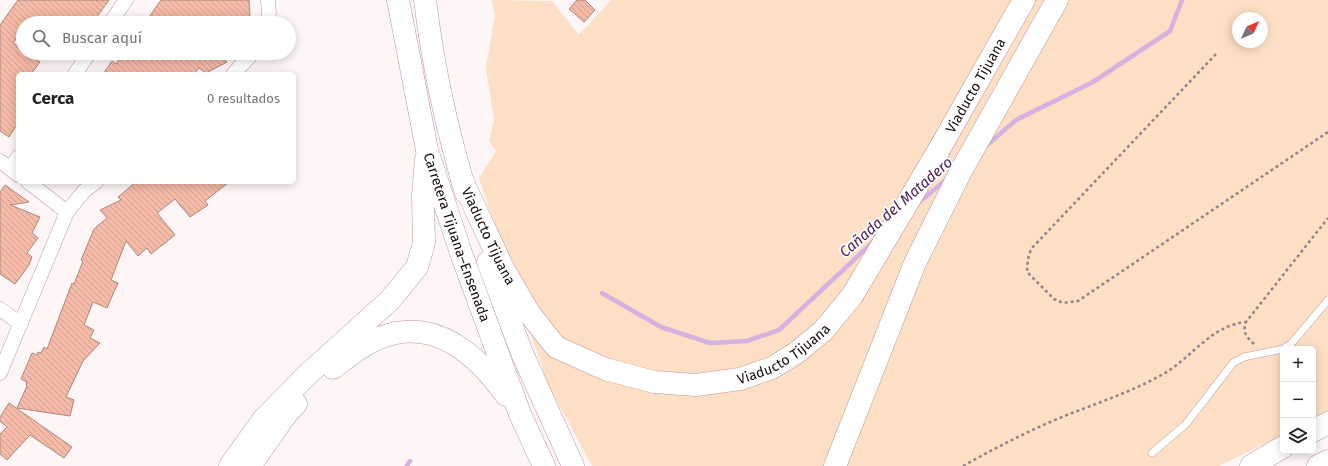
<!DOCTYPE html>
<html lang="es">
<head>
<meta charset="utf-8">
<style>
  body { margin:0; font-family:"Fira Sans",sans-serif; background:#f2f2f2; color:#202124 }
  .controls { position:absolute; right:12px; bottom:12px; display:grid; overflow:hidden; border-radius:6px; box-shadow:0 2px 10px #0003 }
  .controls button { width:36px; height:36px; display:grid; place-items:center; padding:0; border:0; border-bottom:1px solid #e0e0e0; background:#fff; color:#202124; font:20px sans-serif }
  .compass { position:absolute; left:1232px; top:12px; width:36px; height:36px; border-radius:50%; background:#fff; box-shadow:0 2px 10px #0003; rotate:46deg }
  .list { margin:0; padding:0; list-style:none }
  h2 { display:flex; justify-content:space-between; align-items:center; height:52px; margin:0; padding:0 16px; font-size:17px }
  h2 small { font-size:13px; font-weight:400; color:#757577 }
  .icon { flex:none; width:22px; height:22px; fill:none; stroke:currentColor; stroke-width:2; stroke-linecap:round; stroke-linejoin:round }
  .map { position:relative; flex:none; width:1328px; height:466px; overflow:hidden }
  .search { position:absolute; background:#fff; box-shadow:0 2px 10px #0003; left:16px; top:16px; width:280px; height:44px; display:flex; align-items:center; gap:10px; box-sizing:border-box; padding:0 14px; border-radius:22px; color:#757577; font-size:15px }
  .panel { position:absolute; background:#fff; box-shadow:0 2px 10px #0003; left:16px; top:72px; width:280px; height:112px; border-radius:6px }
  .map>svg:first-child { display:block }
</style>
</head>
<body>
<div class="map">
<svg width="1328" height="466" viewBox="0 0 1328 466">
  <defs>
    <pattern id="building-back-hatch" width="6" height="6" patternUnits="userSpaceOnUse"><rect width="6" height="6" fill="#f5baa8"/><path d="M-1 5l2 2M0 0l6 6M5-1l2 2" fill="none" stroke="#d19f8f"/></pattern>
  </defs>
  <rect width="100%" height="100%" fill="#fdf5f6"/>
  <path fill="#fcdfc5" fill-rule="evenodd" d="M 492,0 L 552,1 L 579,35 L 611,0 L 1328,0 L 1328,414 L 1313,421 L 1313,349 L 1283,349 L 1283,435 L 1219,466 L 592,466 L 547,382 L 479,178 L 496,151 L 489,141 L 494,120 L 486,68 L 495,15 ZM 1238,18 L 1262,18 L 1262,42 L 1238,42 Z"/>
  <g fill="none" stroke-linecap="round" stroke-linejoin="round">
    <path stroke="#d5b2df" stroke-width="4.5" d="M 986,146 L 1016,120 L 1093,82 L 1170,31 L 1182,0
      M 917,204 L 947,179
      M 602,293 L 661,327 L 710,343 L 747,341 L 779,330 L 874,241
      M 407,466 L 410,461"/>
  </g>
  <path fill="url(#building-back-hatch)" stroke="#a9887e" d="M 18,0 L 109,0 L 94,21 L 90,18 L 83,23 L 23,23 L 23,29 L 13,43 L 23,50 L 23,53 L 27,53 L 40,62 L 31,74 L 18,74 L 18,123 L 9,137 L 0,131 L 0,25 Z
    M 161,0 L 249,0 L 250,17 L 242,18 L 243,23 L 145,23 Z
    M 577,0 L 585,0 L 595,10 L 584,22 L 569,9 Z
    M 123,53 L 214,53 L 227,62 L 206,73 L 199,68 L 194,74 L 103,74 L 112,61 L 116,64 Z
    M 136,182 L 229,182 L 205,201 L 208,205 L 190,217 L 175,199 L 157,213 L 175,235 L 151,254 L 147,248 L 138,256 L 126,241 L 111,280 L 118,283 L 107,308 L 93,302 L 84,325 L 94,330 L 90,338 L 100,343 L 83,361 L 66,397 L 74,400 L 70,416 L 17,408 L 27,386 L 26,385 L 27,382 L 21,379 L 32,353 L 37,355 L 38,352 L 41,353 L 44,347 L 47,349 L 72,283 L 74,284 L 83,261 L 81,260 L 94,229 L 107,218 L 100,210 L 121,200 L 118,197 Z
    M 5,185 L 29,202 L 10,205 L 40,217 L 32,233 L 38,238 L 27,253 L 32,257 L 29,265 L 15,284 L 0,274 L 0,192 Z
    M 9,403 L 72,447 L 64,458 L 30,435 L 7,460 L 0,454 L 0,434 L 7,427 L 0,421 L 0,417 Z"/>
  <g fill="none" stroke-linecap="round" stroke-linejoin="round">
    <g stroke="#bc999c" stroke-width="8">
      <path id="service" d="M 1283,349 L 1291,344 L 1328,300
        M 1152,453 L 1186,424 L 1233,363 L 1244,357 L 1283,349"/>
    </g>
    <g stroke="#bc999c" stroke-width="15">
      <path id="minor" d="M 110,23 L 126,0
        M 267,23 L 269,13 L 268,0
        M 75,74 L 89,53
        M 233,74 L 253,53
        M 0,161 L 18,175
        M 10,169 L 18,157
        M 28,182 L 67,212
        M 0,309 L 21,324
        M 0,373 L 67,212 L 84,191 L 96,182"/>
    </g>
    <g stroke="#bc999c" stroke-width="23">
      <g id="motorway">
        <path id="s1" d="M 398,0 L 427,150 L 461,253 L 520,414 L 544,466"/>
        <path d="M 425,0 C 433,66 447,130 466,193"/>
        <path id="s2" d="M 462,180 L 503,268 L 529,313 L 556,347 L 605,369 L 654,382 L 696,385 L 740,379 L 772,368 L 796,353 L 823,331 L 852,296 L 937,153 L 1024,0"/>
        <path d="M 488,262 L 522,353 L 573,466"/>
        <path d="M 333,368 C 348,357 364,343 382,337 C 436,317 477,355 506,395"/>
        <path d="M 1313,431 L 1328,423"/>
        <path d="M 230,466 L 263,420 L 307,375 L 390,300 L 417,267 L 424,243 L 423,195 L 426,159"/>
        <path d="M 250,466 L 287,413 L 296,404"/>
        <path d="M 835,466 L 915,263 L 961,171 L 1057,0"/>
        <path d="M 1251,466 L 1283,447"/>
        <path d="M 1318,466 L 1328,461"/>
      </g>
    </g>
    <path stroke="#908688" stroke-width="2.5" stroke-dasharray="3 3" stroke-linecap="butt" d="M 1216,54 L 1031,249 L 1028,259 L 1027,272 L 1054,299 L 1063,303 L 1078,301 L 1328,132
      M 1254,344 C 1247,337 1242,333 1246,322 L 1328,218
      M 963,466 C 997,447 1030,430 1067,415 C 1100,402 1134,391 1165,373 C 1192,357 1212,325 1246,322"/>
    <use href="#service" stroke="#fff" stroke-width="7"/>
    <use href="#minor" stroke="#fff" stroke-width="14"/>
    <use href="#motorway" stroke="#fff" stroke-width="22"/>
  </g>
  <g text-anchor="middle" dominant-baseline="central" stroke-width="3.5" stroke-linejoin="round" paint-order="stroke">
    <g font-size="14" fill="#170b0d" stroke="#fff">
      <text stroke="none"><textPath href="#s2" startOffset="770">Viaducto Tijuana</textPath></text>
      <text stroke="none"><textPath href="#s2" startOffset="62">Viaducto Tijuana</textPath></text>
      <text stroke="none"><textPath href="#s1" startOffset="245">Carretera Tijuana–Ensenada</textPath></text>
      <text stroke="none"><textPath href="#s2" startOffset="434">Viaducto Tijuana</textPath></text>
    </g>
    <g font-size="15" font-style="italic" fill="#4d2259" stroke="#fff">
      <text transform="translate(896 207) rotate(-41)">Cañada del Matadero</text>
    </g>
  </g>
</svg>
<div class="controls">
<button>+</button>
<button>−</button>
<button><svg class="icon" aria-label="layers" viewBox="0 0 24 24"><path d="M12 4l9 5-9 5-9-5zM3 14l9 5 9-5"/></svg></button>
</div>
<svg class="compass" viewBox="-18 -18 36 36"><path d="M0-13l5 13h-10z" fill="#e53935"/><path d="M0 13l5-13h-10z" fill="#757577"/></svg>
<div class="search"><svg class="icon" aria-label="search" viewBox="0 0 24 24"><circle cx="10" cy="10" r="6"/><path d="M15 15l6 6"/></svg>Buscar aquí</div>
<section class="panel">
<h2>Cerca<small>0 resultados</small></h2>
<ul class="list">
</ul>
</section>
</div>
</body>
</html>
